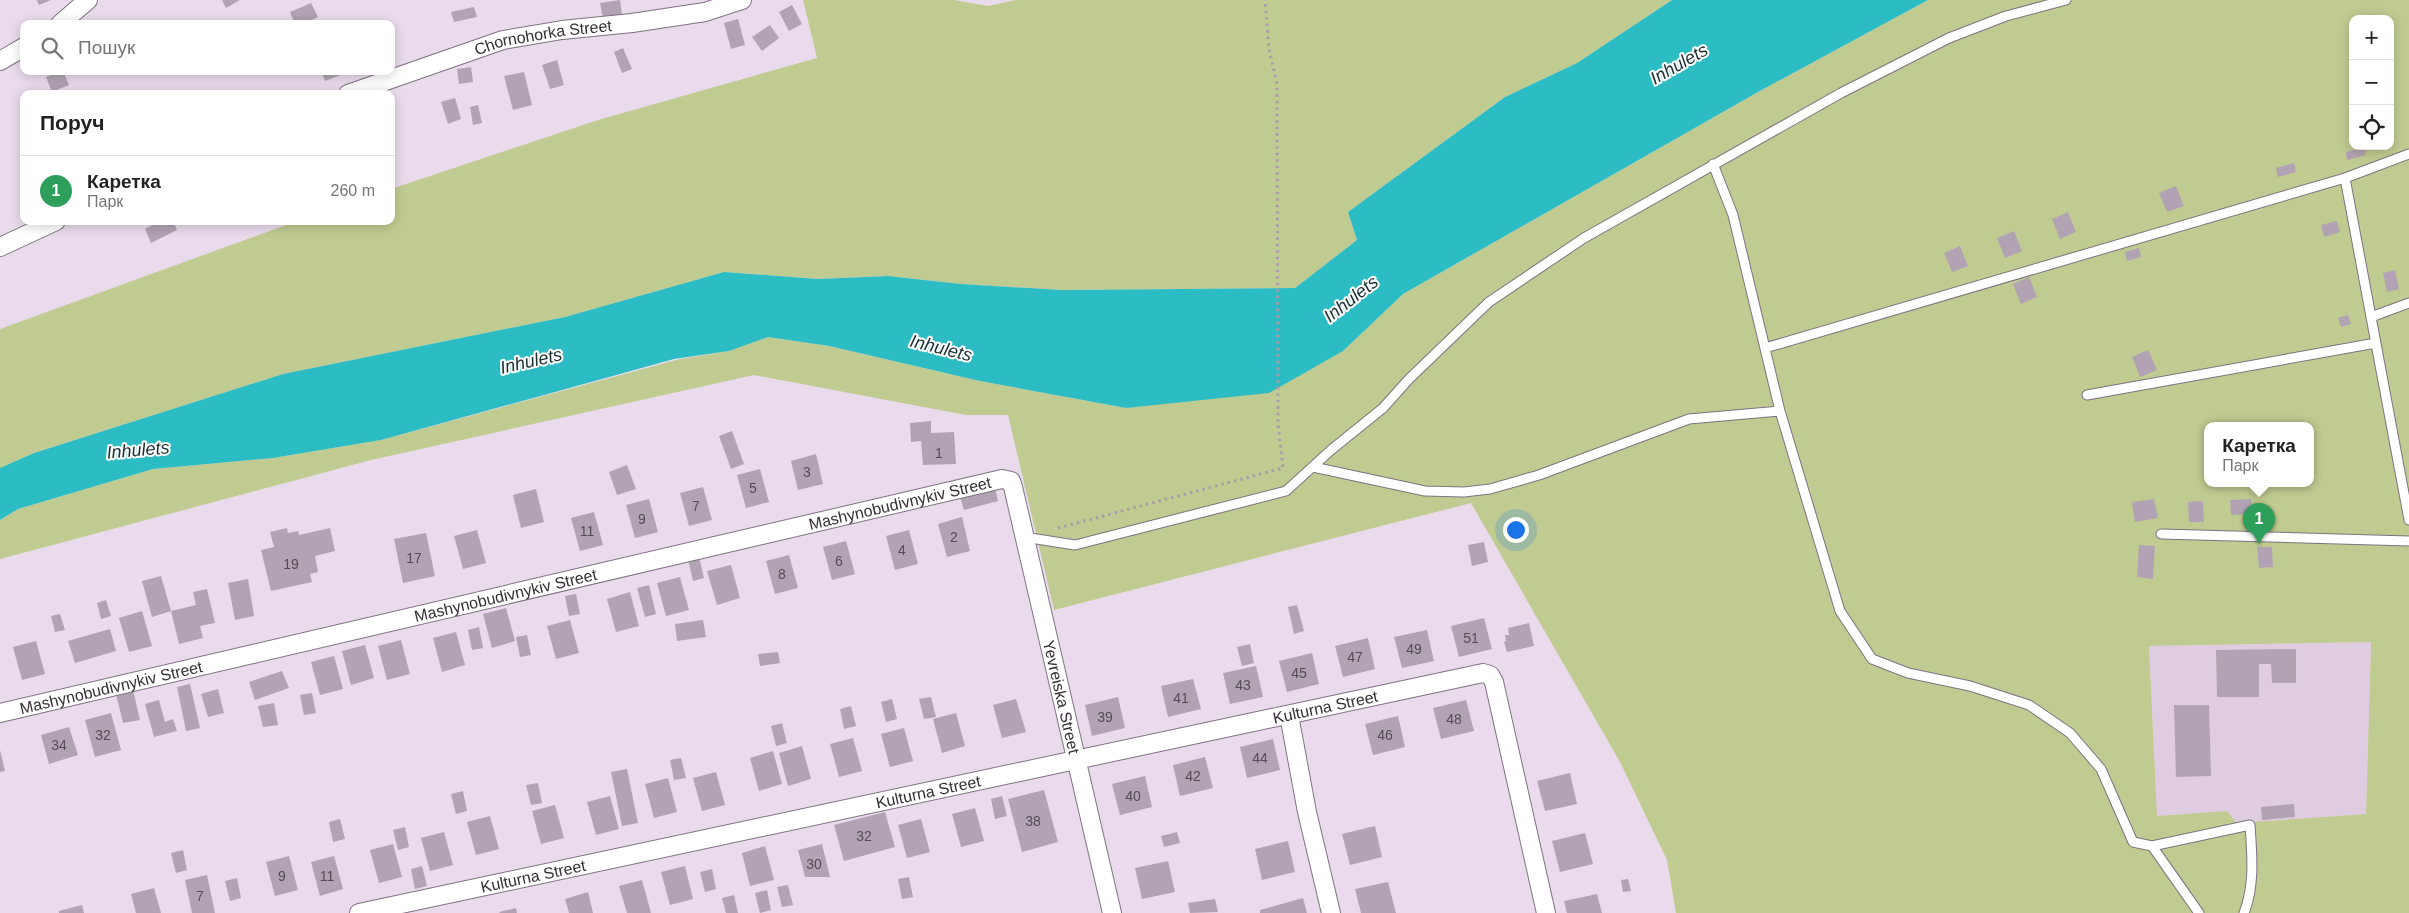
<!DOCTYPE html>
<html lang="uk">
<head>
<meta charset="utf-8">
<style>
  body { margin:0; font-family:Arial,sans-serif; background:#f6f6f6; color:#222 }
  .controls { position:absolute; right:15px; top:15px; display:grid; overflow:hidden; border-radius:10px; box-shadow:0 2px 12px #0003 }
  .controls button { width:45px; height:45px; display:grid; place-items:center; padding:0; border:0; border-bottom:1px solid #e0e0e0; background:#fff; color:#222; font:25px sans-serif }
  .you { position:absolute; left:1515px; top:529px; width:18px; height:18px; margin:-12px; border:4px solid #fff; border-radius:50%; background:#1a73e8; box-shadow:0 0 0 8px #1a73e833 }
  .badge { display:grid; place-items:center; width:32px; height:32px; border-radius:50%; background:#546de2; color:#fff; font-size:16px; font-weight:700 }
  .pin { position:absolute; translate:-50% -41px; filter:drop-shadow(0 1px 2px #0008) }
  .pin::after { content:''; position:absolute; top:26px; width:18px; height:15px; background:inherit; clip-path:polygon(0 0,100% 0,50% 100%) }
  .popup { position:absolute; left:2204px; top:422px; width:110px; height:65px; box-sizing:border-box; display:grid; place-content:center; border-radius:10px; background:#fff; filter:drop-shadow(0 1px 4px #0005); font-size:16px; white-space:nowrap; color:#767676 }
  .popup b { font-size:19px; color:#222 }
  .popup::after { content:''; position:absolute; left:50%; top:100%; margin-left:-10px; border:10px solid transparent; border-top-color:#fff }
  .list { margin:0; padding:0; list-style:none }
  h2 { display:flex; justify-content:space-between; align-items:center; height:65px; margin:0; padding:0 20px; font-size:21px }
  h2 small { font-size:16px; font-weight:400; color:#767676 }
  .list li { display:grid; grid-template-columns:32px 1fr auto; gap:15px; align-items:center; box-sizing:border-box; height:70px; padding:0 20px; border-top:1px solid #e0e0e0 }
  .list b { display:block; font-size:19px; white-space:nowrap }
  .list p { margin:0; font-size:16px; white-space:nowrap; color:#767676 }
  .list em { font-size:16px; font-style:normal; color:#767676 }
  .icon { flex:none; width:28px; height:28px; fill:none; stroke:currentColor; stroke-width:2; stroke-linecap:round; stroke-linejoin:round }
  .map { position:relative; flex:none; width:2409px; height:913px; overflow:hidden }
  .search { position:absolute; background:#fff; box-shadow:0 2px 12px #0003; left:20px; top:20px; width:375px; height:55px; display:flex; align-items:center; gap:12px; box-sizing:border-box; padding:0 18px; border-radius:10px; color:#767676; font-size:19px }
  .panel { position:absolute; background:#fff; box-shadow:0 2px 12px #0003; left:20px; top:90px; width:375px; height:135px; border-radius:10px }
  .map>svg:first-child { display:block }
</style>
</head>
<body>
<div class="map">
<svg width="2409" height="913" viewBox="0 0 2409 913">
  <rect width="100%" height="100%" fill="#eadbec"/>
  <path fill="#e0cce1" d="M 2371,642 L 2366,814 L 2237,823 L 2227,811 L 2157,816 L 2149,646 Z"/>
  <path fill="#c0cb91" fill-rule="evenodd" d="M 803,0 L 954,0 L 988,6 L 1016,0 L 1672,0 L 1577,63 L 1505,97 L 1348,212 L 1357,240 L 1295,288 L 1062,290 L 961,284 L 888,276 L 818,279 L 724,272 L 565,317 L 283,374 L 34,453 L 0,468 L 0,329 L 297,221 L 391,221 L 391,189 L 598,120 L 817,58 Z
    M 1928,0 L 2409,0 L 2409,913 L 1676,913 L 1667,860 L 1620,762 L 1471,503 L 1054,610 L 1008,415 L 966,415 L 754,375 L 371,460 L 0,559 L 0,520 L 18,509 L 153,469 L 273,458 L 381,440 L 680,359 L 729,351 L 768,337 L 829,346 L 980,381 L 1126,408 L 1343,351 L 1403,294 L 1758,92 ZM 2353,19 L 2390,19 L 2390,146 L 2353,146 ZM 2208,425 L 2310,425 L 2310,483 L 2208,483 ZM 2371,642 L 2366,814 L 2237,823 L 2227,811 L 2157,816 L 2149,646 Z"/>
  <path fill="#2cbdc4" d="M 1672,0 L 1928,0 L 1758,92 L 1403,294 L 1343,351 L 1269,393 L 1126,408 L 980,381 L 829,346 L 768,337 L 729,351 L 674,359 L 381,440 L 273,458 L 153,469 L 18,509 L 0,520 L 0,468 L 34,453 L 283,374 L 565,317 L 724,272 L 818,279 L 888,276 L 961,284 L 1062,290 L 1295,288 L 1357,240 L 1348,212 L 1505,97 L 1577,63 Z"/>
  <path fill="#b1a3b3" d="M 37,0 L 51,0 L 39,5 Z
    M 222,0 L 240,0 L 226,8 Z
    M 620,0 L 622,15 L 603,18 L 600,3 Z
    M 311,3 L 318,17 L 304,24 L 295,24 L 290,12 Z
    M 792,5 L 802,24 L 789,31 L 779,12 Z
    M 474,7 L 477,17 L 454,22 L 451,12 Z
    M 738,19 L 745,45 L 731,49 L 724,23 Z
    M 770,25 L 779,38 L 762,51 L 752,37 Z
    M 623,48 L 632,69 L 622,73 L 614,52 Z
    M 557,60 L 564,85 L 550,89 L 542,65 Z
    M 471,67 L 473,82 L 459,84 L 457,69 Z
    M 60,71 L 63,71 L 69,85 L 52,92 L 46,77 Z
    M 321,71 L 345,71 L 346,73 L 325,81 Z
    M 524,72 L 532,105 L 513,110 L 504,76 Z
    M 455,98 L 461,119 L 448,124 L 441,102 Z
    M 478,105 L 482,123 L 473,125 L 470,107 Z
    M 2364,147 L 2366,155 L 2347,160 L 2346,152 Z
    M 2294,163 L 2296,172 L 2278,177 L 2276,168 Z
    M 2176,186 L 2184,206 L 2167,212 L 2159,193 Z
    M 2068,212 L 2076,232 L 2060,239 L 2052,219 Z
    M 160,221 L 173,221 L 177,230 L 151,243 L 145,229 Z
    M 2337,221 L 2340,232 L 2324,237 L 2321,225 Z
    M 2014,231 L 2022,251 L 2005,258 L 1997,238 Z
    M 1960,246 L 1968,266 L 1952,272 L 1944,253 Z
    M 2139,248 L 2141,257 L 2127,261 L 2125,252 Z
    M 2395,270 L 2399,289 L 2387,292 L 2383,273 Z
    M 2029,277 L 2037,297 L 2021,304 L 2013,284 Z
    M 2348,315 L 2351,324 L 2341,327 L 2338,318 Z
    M 2148,350 L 2157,370 L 2140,377 L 2132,357 Z
    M 931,421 L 931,433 L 954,432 L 956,464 L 923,465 L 921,441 L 911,442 L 910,423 Z
    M 732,431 L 744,464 L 731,469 L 719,436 Z
    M 816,454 L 823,484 L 798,490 L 791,461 Z
    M 627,465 L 636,489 L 617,495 L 609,472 Z
    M 760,469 L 769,502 L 746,508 L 737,475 Z
    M 703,487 L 712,520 L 689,526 L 680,493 Z
    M 995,488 L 998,501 L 964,510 L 960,497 Z
    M 536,489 L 544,522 L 521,528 L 513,495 Z
    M 649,499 L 658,532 L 635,538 L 626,505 Z
    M 2154,499 L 2158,518 L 2135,522 L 2132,502 Z
    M 2251,499 L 2251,514 L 2231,515 L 2230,500 Z
    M 2203,501 L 2204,522 L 2189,522 L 2188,502 Z
    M 594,512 L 603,545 L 580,551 L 571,518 Z
    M 962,517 L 970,551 L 947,557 L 938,524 Z
    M 287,528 L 288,533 L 298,531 L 299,535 L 330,528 L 335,551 L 315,556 L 318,572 L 310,574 L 312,582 L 271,591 L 261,550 L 274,547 L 270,532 Z
    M 477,530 L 486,563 L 463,569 L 454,536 Z
    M 909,530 L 918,564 L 895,570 L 886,536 Z
    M 426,533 L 435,576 L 403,583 L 394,539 Z
    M 846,541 L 855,574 L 832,580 L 823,547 Z
    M 1484,542 L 1488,562 L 1472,566 L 1468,545 Z
    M 2139,545 L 2155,546 L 2153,579 L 2137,577 Z
    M 2257,547 L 2272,547 L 2273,567 L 2259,568 Z
    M 789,555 L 798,588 L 775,594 L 766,561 Z
    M 699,557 L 704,578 L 693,581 L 688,560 Z
    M 731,565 L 740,598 L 717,605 L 707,571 Z
    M 161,576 L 171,611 L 152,617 L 142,581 Z
    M 680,577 L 689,610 L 666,616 L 657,583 Z
    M 248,579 L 254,616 L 235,620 L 228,583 Z
    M 649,585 L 656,614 L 645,617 L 637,588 Z
    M 207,589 L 215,623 L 200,626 L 203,638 L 179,644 L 171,611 L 196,605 L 193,592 Z
    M 630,592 L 639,626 L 616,632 L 607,599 Z
    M 576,594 L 580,614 L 569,616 L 565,596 Z
    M 106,600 L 111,616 L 101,619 L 97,603 Z
    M 1297,605 L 1304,631 L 1294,634 L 1288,607 Z
    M 506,608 L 515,641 L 492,648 L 483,614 Z
    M 142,611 L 152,646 L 129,652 L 119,618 Z
    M 60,614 L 65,630 L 55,632 L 51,616 Z
    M 1484,618 L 1492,649 L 1459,657 L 1451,626 Z
    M 570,620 L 579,653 L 556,659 L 547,626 Z
    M 703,620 L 706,637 L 677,641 L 675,624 Z
    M 1529,623 L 1534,646 L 1507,652 L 1504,642 L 1506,641 L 1505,635 L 1509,635 L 1508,628 Z
    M 479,627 L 483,648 L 472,650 L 468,630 Z
    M 110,629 L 116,651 L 75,663 L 68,641 Z
    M 1427,630 L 1434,661 L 1402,668 L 1394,637 Z
    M 456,632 L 465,665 L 442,672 L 433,638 Z
    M 527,635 L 531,655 L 520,657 L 516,637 Z
    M 1368,638 L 1375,669 L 1343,677 L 1335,646 Z
    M 401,640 L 410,674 L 387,680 L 378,646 Z
    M 36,641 L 45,674 L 22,680 L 13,647 Z
    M 1250,644 L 1254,663 L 1242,666 L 1237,647 Z
    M 365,645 L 374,678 L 351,685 L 342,651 Z
    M 2296,649 L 2296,683 L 2272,683 L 2271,664 L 2259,664 L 2259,697 L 2217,697 L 2216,650 Z
    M 778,652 L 780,663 L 760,666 L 758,654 Z
    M 1312,653 L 1319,684 L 1287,692 L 1279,661 Z
    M 334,656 L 343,689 L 320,695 L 311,662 Z
    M 1256,666 L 1263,697 L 1230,704 L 1223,673 Z
    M 282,671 L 289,688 L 255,700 L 249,682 Z
    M 1193,679 L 1201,709 L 1168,717 L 1161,686 Z
    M 190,684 L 200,728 L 186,731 L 177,687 Z
    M 218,689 L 224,713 L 208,717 L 201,694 Z
    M 133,690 L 140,720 L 123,723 L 116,694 Z
    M 312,693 L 316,713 L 304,715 L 300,695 Z
    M 931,697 L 936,717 L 924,719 L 919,699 Z
    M 1118,697 L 1125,728 L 1092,736 L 1085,705 Z
    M 892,699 L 897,719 L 886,722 L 881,702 Z
    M 1016,699 L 1026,732 L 1002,738 L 993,705 Z
    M 159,700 L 165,722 L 173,719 L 177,731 L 154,737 L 145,704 Z
    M 1466,700 L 1474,731 L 1441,739 L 1433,708 Z
    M 274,703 L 278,725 L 263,727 L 258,706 Z
    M 2174,705 L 2209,705 L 2211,776 L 2176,777 Z
    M 851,706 L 856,726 L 844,729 L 840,709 Z
    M 111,713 L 121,750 L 95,757 L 85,720 Z
    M 956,713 L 965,746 L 942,753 L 933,719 Z
    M 1398,716 L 1405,747 L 1373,755 L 1365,724 Z
    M 782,723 L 787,743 L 776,746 L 771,726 Z
    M 69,727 L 78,755 L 49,764 L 41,735 Z
    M 904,728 L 913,761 L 890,767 L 881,734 Z
    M 853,738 L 862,771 L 839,777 L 830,744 Z
    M 1273,739 L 1280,770 L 1247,778 L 1240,747 Z
    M 802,746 L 811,779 L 788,786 L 779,753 Z
    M 0,750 L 5,771 L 0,772 Z
    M 773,751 L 782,784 L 759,791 L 750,758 Z
    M 1205,757 L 1213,788 L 1180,796 L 1173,765 Z
    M 681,758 L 686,778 L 674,780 L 670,760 Z
    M 627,769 L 638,823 L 622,826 L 611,772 Z
    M 716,772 L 725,805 L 702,811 L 693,778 Z
    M 1570,773 L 1577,804 L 1545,811 L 1537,781 Z
    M 1145,776 L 1152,807 L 1120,815 L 1112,784 Z
    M 668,778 L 677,812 L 654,818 L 645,784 Z
    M 538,783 L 542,803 L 531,805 L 526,785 Z
    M 1044,790 L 1058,842 L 1022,852 L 1008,799 Z
    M 463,791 L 467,811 L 456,814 L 451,794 Z
    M 610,796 L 619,829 L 596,835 L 587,802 Z
    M 1002,796 L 1007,816 L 995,819 L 991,799 Z
    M 2294,804 L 2295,817 L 2262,820 L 2261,807 Z
    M 555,805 L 564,838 L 541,844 L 532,811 Z
    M 975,808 L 984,841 L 961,847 L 952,814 Z
    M 885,812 L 895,847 L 844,861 L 834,825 Z
    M 490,816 L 499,849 L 476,855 L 467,822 Z
    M 340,819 L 345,839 L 333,842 L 329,822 Z
    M 921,819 L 930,852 L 907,858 L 898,825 Z
    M 1375,826 L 1382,857 L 1350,865 L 1342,834 Z
    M 405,827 L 409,847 L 398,850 L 393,830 Z
    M 444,832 L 453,865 L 430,871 L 421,838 Z
    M 1177,832 L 1180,843 L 1164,847 L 1161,836 Z
    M 1585,833 L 1593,864 L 1560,872 L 1552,841 Z
    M 1288,841 L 1295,872 L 1262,880 L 1255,849 Z
    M 393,844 L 402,877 L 379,883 L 370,850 Z
    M 822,844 L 830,877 L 805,877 L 798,850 Z
    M 765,846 L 774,880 L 750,886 L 742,853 Z
    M 183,850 L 187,870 L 176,873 L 171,853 Z
    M 289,856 L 298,890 L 275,896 L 266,862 Z
    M 334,856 L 343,889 L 320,896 L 311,862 Z
    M 1168,861 L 1175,892 L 1142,899 L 1135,868 Z
    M 422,866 L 427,886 L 415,889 L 411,869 Z
    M 685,866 L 693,899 L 670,905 L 661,872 Z
    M 712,869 L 716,889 L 705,892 L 700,872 Z
    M 207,875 L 215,913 L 192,913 L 185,880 Z
    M 909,877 L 913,897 L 902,899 L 898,879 Z
    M 237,878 L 241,898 L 230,901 L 225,881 Z
    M 1628,879 L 1631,891 L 1623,892 L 1621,880 Z
    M 642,880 L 651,913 L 627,913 L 619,886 Z
    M 1388,882 L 1396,913 L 1361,913 L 1355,889 Z
    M 788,885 L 793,905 L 782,907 L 777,887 Z
    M 154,888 L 161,913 L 136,913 L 131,894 Z
    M 767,890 L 771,910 L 760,913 L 755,893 Z
    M 588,892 L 593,913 L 569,913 L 565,899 Z
    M 1597,894 L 1602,913 L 1567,913 L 1564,901 Z
    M 734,895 L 738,913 L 726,913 L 722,898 Z
    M 1303,898 L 1307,913 L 1260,913 L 1260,910 Z
    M 1215,899 L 1218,912 L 1190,913 L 1188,903 Z
    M 82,905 L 84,913 L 59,913 L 59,911 Z
    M 516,908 L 517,913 L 500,913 L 499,912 Z"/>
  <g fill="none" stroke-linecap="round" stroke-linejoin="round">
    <g stroke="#7e7280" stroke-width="11">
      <path id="service" d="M 2409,154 L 2345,178 L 2409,520
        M 1713,164 L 1733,215 L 1780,411 L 1840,611 L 1872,659 L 1908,673 L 1970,686 L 2029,705 L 2070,733 L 2101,769 L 2133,842 L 2152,846 L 2250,825 C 2252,855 2255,885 2244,913
        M 2371,317 L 2409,303
        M 1765,348 L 2345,178
        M 2087,395 L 2376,343
        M 1313,467 L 1425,491 L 1464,492 L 1490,489 L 1539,475 L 1689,419 L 1780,411
        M 2161,534 L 2409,541
        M 1024,537 L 1075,545 L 1286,491 L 1331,450 L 1383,408 L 1409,379 L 1489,302 L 1584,238 L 1841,93 L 1949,38 L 2006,16 L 2066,0
        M 2152,846 L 2199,913"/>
    </g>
    <g stroke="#7e7280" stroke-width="20">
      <g id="minor">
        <path d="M 60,24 L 88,0"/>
        <path d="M 0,61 L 24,47"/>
        <path id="s1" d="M 348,94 L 503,40 L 562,30 L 632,23 L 705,12 L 742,0"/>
        <path d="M 0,247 L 56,221"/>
        <path id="s2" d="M 0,713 L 1002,479 L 1011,481 L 1013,487 L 1112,913"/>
        <path d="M 1289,715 L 1307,812 L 1331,913"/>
        <path id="s3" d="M 359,913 L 1483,673 L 1490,675 L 1494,682 L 1546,913"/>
      </g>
    </g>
    <path stroke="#a89ca9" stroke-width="3" stroke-dasharray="2.5 4" stroke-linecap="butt" d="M 1058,528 L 1283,468 L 1278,424 L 1277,84 L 1269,49 L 1265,0"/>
    <use href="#service" stroke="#fff" stroke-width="9"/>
    <use href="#minor" stroke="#fff" stroke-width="18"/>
  </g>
  <g text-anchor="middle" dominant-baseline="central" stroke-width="4" stroke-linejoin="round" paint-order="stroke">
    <g font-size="14" fill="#544c54">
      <text x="939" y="453">1</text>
      <text x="807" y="472">3</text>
      <text x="753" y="488">5</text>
      <text x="696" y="506">7</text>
      <text x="642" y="519">9</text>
      <text x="587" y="531">11</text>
      <text x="954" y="537">2</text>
      <text x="902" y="550">4</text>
      <text x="414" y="558">17</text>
      <text x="839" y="561">6</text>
      <text x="291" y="564">19</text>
      <text x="782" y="574">8</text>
      <text x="1471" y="638">51</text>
      <text x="1414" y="649">49</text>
      <text x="1355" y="657">47</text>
      <text x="1299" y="673">45</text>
      <text x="1243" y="685">43</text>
      <text x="1181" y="698">41</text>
      <text x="1105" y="717">39</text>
      <text x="1454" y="719">48</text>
      <text x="103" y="735">32</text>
      <text x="1385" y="735">46</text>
      <text x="59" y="745">34</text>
      <text x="1260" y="758">44</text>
      <text x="1193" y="776">42</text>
      <text x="1133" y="796">40</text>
      <text x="1033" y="821">38</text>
      <text x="864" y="836">32</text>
      <text x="814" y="864">30</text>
      <text x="282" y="876">9</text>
      <text x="327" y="876">11</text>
      <text x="200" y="896">7</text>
    </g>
    <g font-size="16" fill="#352f35" stroke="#fff">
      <text stroke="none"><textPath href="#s1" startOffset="204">Chornohorka Street</textPath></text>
      <text stroke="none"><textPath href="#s2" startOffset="924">Mashynobudivnykiv Street</textPath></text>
      <text stroke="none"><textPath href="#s2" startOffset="519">Mashynobudivnykiv Street</textPath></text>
      <text stroke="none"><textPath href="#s2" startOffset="114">Mashynobudivnykiv Street</textPath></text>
      <text stroke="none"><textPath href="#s2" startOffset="1260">Yevreiska Street</textPath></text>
      <text stroke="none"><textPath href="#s3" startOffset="988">Kulturna Street</textPath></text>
      <text stroke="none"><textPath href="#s3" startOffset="582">Kulturna Street</textPath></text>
      <text stroke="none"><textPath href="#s3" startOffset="178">Kulturna Street</textPath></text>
    </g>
    <g font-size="18" font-style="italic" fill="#193031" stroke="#fff">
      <text transform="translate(1679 64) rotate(-30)">Inhulets</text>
      <text transform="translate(1351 299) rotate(-38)">Inhulets</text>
      <text transform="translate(941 348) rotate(14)">Inhulets</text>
      <text transform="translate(531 361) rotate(-13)">Inhulets</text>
      <text transform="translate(138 450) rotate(-5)">Inhulets</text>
    </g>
  </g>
</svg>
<div class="controls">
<button>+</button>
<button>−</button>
<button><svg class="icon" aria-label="locate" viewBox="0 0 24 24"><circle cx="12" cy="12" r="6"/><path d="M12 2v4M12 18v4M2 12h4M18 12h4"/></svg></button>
</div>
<div class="you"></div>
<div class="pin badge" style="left:2259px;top:544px;background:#2e9e5b">1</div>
<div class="popup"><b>Каретка</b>Парк</div>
<div class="search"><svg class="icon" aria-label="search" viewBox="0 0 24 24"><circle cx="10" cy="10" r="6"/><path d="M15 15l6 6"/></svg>Пошук</div>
<section class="panel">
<h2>Поруч<small></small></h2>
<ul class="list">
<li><span class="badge" style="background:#2e9e5b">1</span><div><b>Каретка</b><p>Парк</p></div><em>260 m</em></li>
</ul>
</section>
</div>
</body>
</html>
